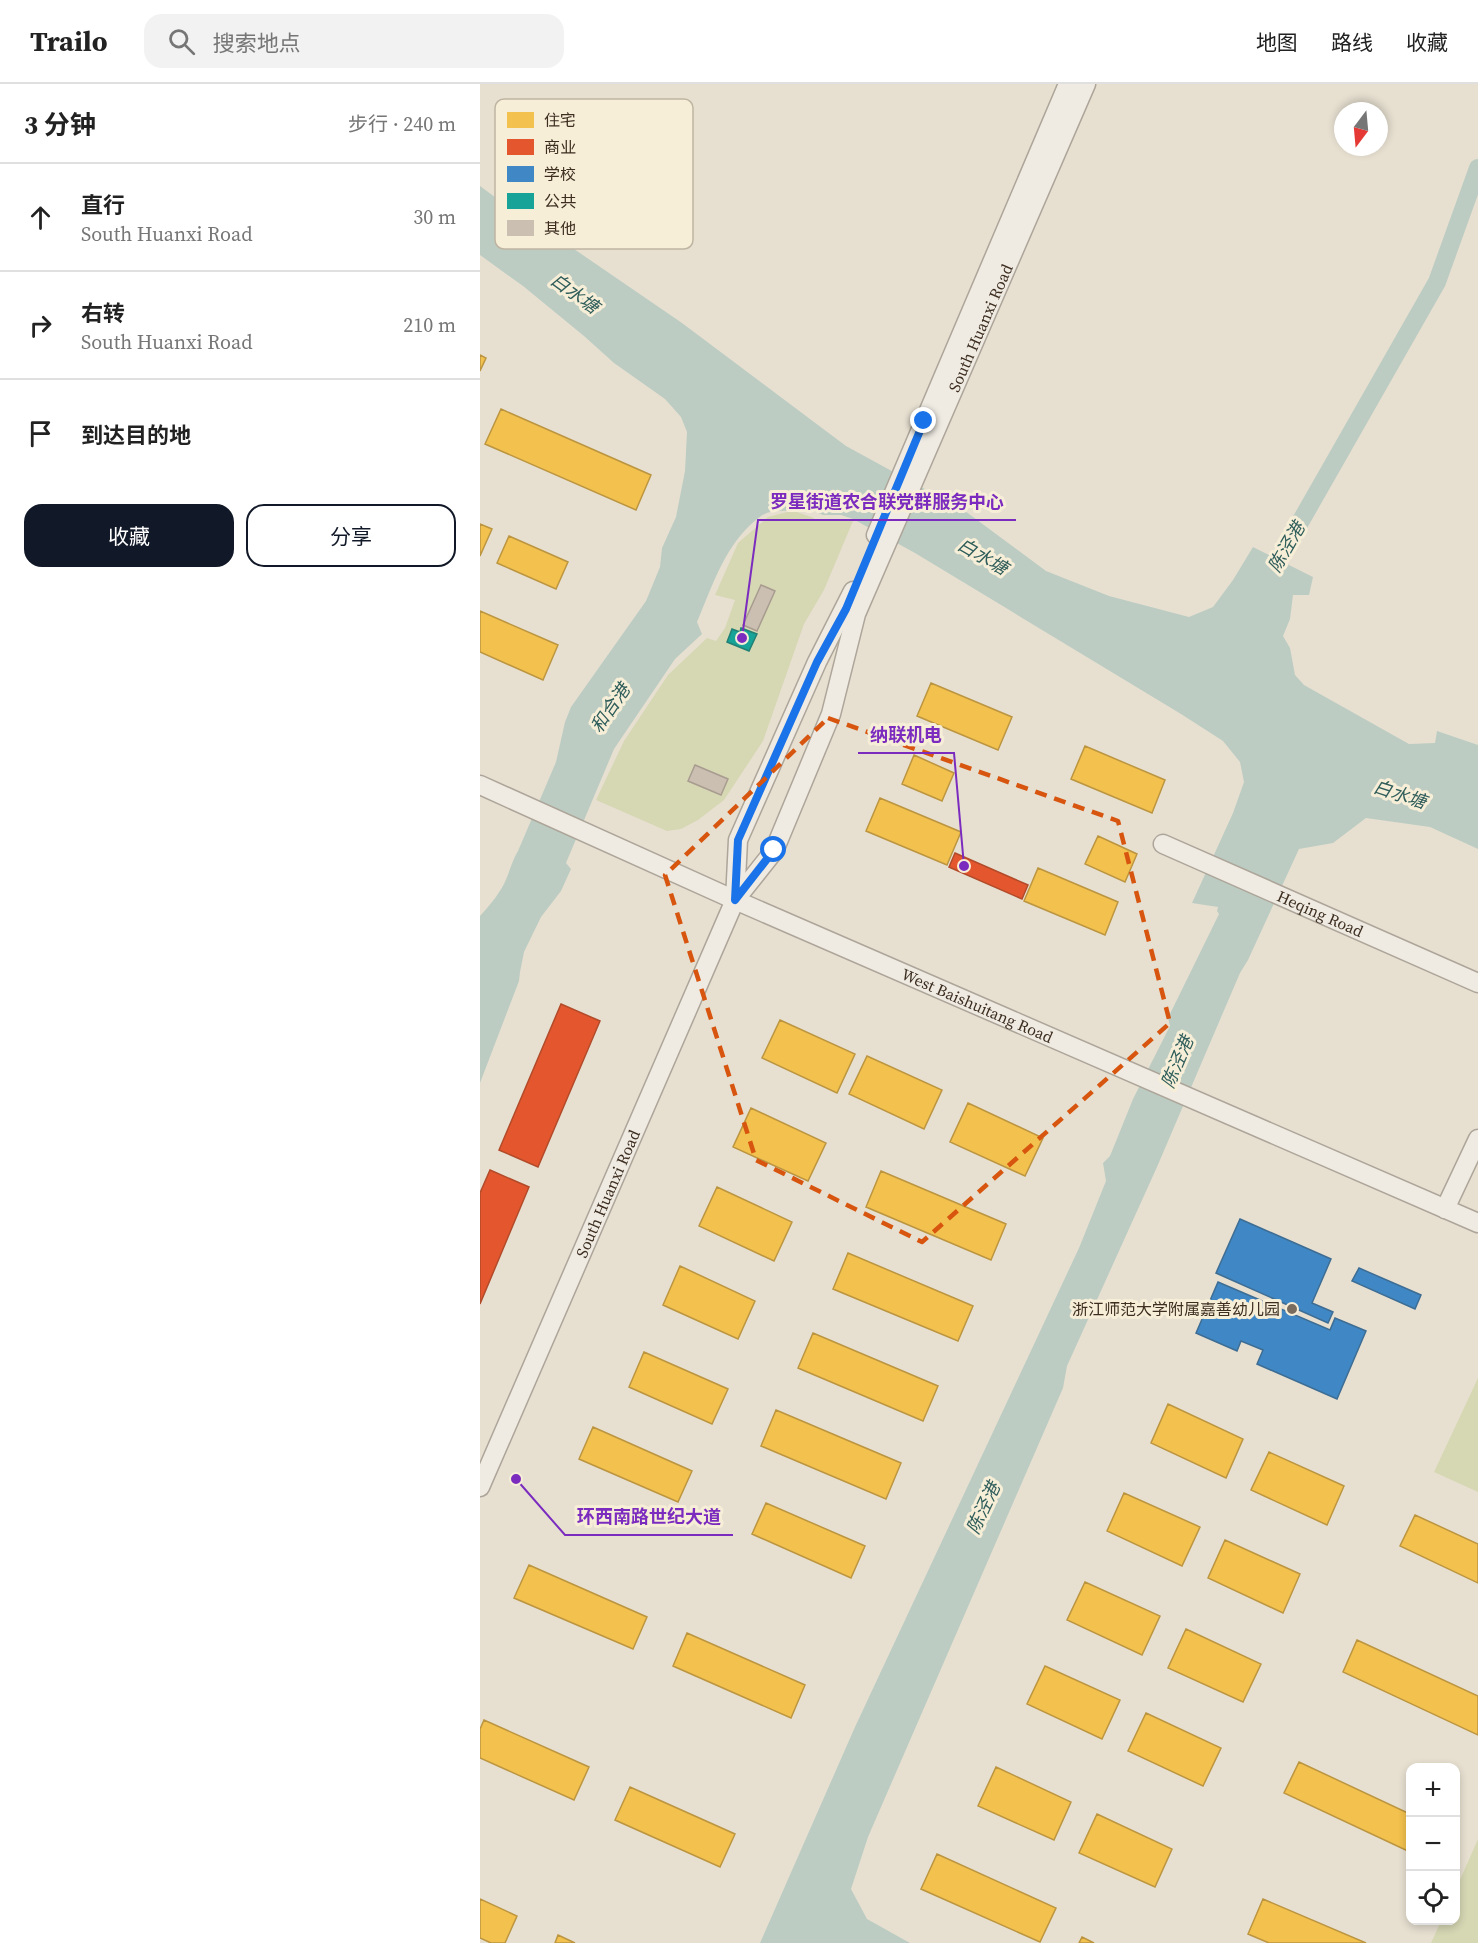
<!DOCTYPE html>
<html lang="zh">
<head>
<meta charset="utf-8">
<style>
  body { margin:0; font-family:"Source Serif 4","Noto Sans SC",serif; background:#f2f2f2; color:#222 }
  .controls { position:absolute; right:18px; bottom:18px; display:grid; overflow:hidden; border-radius:12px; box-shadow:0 3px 9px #0003 }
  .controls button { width:54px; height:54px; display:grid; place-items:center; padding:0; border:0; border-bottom:2px solid #e0e0e0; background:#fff; color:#222; font:30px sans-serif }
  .compass { position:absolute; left:854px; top:18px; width:54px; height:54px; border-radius:50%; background:#fff; box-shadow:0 3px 9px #0003; rotate:196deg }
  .stop { position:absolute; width:18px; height:18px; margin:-14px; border:4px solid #1a73e8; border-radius:50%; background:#fff }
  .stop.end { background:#1a73e8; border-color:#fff; box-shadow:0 2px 6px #0008 }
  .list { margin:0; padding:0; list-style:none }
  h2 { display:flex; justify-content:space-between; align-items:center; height:78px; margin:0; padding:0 24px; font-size:26px }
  h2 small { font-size:20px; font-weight:400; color:#767676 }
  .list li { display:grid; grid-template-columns:39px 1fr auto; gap:18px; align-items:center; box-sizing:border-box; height:108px; padding:0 24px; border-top:2px solid #e0e0e0 }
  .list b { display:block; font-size:22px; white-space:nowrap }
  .list p { margin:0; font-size:20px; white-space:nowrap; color:#767676 }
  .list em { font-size:20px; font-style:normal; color:#767676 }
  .actions { display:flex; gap:12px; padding:18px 24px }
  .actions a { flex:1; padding:14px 0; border:2px solid #111827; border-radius:18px; text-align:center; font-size:21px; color:#111827 }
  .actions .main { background:#111827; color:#fff }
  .icon { flex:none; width:33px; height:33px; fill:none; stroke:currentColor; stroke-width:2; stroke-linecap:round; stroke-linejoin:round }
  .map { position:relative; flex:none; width:998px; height:1859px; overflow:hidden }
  header { display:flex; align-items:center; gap:36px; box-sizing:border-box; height:84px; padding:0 30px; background:#fff; border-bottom:2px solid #e0e0e0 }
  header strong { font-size:28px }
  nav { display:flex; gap:33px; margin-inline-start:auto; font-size:21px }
  .search { width:420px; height:54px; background:#f2f2f2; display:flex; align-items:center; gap:15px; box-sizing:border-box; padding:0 21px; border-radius:18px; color:#767676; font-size:22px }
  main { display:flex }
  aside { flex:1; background:#fff }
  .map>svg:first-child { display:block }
</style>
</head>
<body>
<header>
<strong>Trailo</strong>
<div class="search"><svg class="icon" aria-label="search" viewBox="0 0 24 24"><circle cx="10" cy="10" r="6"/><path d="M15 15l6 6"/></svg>搜索地点</div>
<nav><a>地图</a><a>路线</a><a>收藏</a></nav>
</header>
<main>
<aside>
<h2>3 分钟<small>步行 · 240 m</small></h2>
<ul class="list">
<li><svg class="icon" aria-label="ahead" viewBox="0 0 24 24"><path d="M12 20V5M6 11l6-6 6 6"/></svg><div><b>直行</b><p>South Huanxi Road</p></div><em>30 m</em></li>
<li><svg class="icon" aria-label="right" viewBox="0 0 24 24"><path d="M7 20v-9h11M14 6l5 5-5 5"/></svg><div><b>右转</b><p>South Huanxi Road</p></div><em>210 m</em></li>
<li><svg class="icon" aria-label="arrive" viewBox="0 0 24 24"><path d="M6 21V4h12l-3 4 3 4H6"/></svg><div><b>到达目的地</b></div></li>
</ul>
<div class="actions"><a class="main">收藏</a><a>分享</a></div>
</aside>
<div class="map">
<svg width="998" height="1859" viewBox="0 0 998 1859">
  <rect width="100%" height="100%" fill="#e7e0d1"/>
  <path fill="#d6d7b3" d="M 307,428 L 317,428 L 334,434 L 333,437 L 355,435 L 373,437 L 344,506 L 324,540 L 283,657 L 244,716 L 218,736 L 201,745 L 187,747 L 116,716 L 144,657 L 188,591 L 227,554 L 236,557 L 245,544 L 255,516 L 235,511 L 258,459 L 288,433 Z
    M 998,1294 L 998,1408 L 954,1388 Z
    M 998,1755 L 998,1859 L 951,1859 L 961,1837 L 976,1836 L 976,1805 Z"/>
  <path fill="#bcccc2" d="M 0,102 L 47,137 L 59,141 L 202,239 L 366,362 L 485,427 L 566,487 L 629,512 L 709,533 L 733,523 L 753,496 L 773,463 L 833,493 L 829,511 L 813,511 L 810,535 L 803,552 L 810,564 L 815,591 L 824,601 L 929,660 L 955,659 L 957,647 L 998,661 L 998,765 L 950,743 L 886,734 L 853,759 L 819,765 L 768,876 L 760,889 L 677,1083 L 587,1282 L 583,1304 L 388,1753 L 371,1805 L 387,1835 L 430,1859 L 280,1859 L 375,1643 L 599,1164 L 626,1097 L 623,1079 L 630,1072 L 653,1015 L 690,942 L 688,934 L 739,830 L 737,827 L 738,823 L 712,819 L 753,729 L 764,698 L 760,678 L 743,657 L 701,630 L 435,469 L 373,435 L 361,431 L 343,431 L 325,423 C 313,431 296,422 281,432 C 246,457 233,501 217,538 L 222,550 L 195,575 L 134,665 L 86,779 L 91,785 L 81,807 L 61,833 L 44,868 L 40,888 L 39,897 L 0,999 L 0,832 C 10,821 22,807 27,793 C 31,783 33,775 38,767 L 76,678 L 85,638 L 91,623 L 166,517 L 180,483 L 182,464 L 196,433 L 205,387 L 207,348 L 201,333 L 185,315 L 134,279 L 104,252 L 43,202 L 0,171 Z"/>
  <path fill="#f2c14e" stroke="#bc9540" stroke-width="1.5" d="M 0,271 L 6,274 L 0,287 Z
    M 21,325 L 171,391 L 156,426 L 5,360 Z
    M 0,440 L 12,445 L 0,472 Z
    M 29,452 L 88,478 L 76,505 L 17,479 Z
    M 0,527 L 78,561 L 63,596 L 0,568 Z
    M 451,599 L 532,633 L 518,666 L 437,632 Z
    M 605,662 L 685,696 L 672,729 L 591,695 Z
    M 434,671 L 474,689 L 462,717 L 422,700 Z
    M 400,714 L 481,748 L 467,781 L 386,747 Z
    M 618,752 L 657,770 L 645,798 L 605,780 Z
    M 558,784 L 638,818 L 625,851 L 544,817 Z
    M 300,936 L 375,970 L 357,1009 L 282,974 Z
    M 387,972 L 462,1006 L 444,1045 L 369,1010 Z
    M 488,1019 L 563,1054 L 545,1092 L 470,1058 Z
    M 271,1024 L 346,1059 L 328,1097 L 253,1063 Z
    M 401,1087 L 526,1140 L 511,1176 L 386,1123 Z
    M 237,1103 L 312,1138 L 294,1177 L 219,1142 Z
    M 368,1169 L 493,1222 L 478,1257 L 353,1205 Z
    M 200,1182 L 275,1217 L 258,1255 L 183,1221 Z
    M 333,1249 L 458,1302 L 443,1337 L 318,1284 Z
    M 164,1268 L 248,1305 L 232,1340 L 149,1303 Z
    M 688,1320 L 763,1355 L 746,1394 L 671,1359 Z
    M 296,1326 L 421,1379 L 406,1415 L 281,1362 Z
    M 113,1343 L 212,1387 L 198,1418 L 99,1375 Z
    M 789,1368 L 864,1402 L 847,1441 L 771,1406 Z
    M 644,1409 L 720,1443 L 702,1482 L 627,1447 Z
    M 286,1419 L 385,1462 L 371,1494 L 272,1450 Z
    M 935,1431 L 998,1460 L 998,1499 L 920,1462 Z
    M 745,1456 L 820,1490 L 803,1529 L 728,1494 Z
    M 49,1481 L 167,1533 L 153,1565 L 34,1514 Z
    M 605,1498 L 680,1532 L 662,1571 L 587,1536 Z
    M 706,1545 L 781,1580 L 763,1618 L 688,1584 Z
    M 207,1549 L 325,1601 L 311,1634 L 193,1582 Z
    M 877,1556 L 998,1612 L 998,1651 L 863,1588 Z
    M 565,1582 L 640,1616 L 622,1655 L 547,1620 Z
    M 666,1629 L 741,1664 L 723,1702 L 648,1667 Z
    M 4,1636 L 109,1683 L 94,1716 L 0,1674 L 0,1645 Z
    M 819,1678 L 930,1730 L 930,1768 L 804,1709 Z
    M 516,1683 L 591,1718 L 574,1756 L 498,1722 Z
    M 150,1703 L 255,1750 L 240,1783 L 135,1736 Z
    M 617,1730 L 692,1765 L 675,1803 L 599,1769 Z
    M 457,1770 L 576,1824 L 560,1858 L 441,1805 Z
    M 0,1815 L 37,1832 L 25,1859 L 11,1859 L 0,1854 Z
    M 783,1815 L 886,1859 L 789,1859 L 768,1850 Z
    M 78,1851 L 95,1859 L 75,1859 Z
    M 602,1853 L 614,1859 L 599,1859 Z"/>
  <path fill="#e4572e" stroke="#b24b2a" stroke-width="1.5" d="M 475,769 L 548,801 L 542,815 L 469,783 Z
    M 81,920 L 120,937 L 58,1083 L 19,1066 Z
    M 10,1086 L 49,1103 L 0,1220 L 0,1109 Z"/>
  <path fill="#3f88c5" stroke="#3e6d94" stroke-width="1.5" d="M 760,1135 L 851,1175 L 832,1219 L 853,1228 L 848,1239 L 736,1189 Z
    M 879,1184 L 941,1211 L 935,1225 L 872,1197 Z
    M 738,1198 L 850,1246 L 855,1234 L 886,1247 L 857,1315 L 777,1280 L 783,1266 L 761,1257 L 757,1267 L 716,1249 Z"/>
  <path fill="#17a398" stroke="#228074" stroke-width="1.5" d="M 261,544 L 277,550 L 269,567 L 247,558 L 252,545 L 260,548 Z"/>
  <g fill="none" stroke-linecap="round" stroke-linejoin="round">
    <path stroke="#bcccc2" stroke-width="18" d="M 786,498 L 957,198 L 998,84"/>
  </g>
  <path fill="#cbbfb2" stroke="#a89c90" stroke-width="1.5" d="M 281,501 L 295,507 L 277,547 L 263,541 Z
    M 215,681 L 248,695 L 241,711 L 208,697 Z"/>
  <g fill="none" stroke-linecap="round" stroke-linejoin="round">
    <g stroke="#ada599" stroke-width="21">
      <g id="minor">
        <path d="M 396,451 L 588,0"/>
        <path id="s1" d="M 0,701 L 255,816 L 998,1139"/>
        <path id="s2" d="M 683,760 L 998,899"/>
        <path d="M 255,816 L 258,756 L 337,578 L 373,507"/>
        <path d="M 965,1125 L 998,1055"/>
        <path id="s3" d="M 0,1403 L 255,816 L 294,767 L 351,630 L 376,530 L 606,0"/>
      </g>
    </g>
    <use href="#minor" stroke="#efebe3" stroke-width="18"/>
  </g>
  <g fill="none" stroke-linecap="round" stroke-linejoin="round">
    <path stroke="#1a73e8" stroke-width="8" d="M 294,766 L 255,816 L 258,756 L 337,578 L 366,525 L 444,337"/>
  </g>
  <path fill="none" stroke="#d7550e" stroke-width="4.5" stroke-dasharray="12 8" stroke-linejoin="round" d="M 348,634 L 638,737 L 690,939 L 442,1158 L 276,1076 L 185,791 Z"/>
  <circle fill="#786c5e" stroke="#f7eed8" stroke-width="2" cx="812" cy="1225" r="6"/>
  <g text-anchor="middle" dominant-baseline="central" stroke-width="6" stroke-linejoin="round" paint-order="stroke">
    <g font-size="16" fill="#3d2e20" stroke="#f7eed8">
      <text stroke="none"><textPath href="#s3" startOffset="1266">South Huanxi Road</textPath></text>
      <text stroke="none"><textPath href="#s2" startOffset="172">Heqing Road</textPath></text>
      <text stroke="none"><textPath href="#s1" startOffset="544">West Baishuitang Road</textPath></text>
      <text stroke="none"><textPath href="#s3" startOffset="320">South Huanxi Road</textPath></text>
    </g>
    <g font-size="16" fill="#3d2e20" stroke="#f7eed8" text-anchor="end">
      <text x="800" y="1225">浙江师范大学附属嘉善幼儿园</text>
    </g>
    <g font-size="18" font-style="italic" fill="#2f5d5a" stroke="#f7eed8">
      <text transform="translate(95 209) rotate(36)">白水塘</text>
      <text transform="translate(806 463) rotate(-60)">陈泾港</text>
      <text transform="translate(503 472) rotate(30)">白水塘</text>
      <text transform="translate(130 624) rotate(-56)">和合港</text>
      <text transform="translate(920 710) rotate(18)">白水塘</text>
      <text transform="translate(697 978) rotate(-67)">陈泾港</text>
      <text transform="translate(503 1424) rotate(-65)">陈泾港</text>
    </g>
  </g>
  <rect x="15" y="15" width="198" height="150" rx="9" fill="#f7eed8" stroke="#bfb4a1" stroke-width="1.5"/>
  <rect x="27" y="28" width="27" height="16" fill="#f2c14e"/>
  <rect x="27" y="55" width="27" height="16" fill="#e4572e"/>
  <rect x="27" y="82" width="27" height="16" fill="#3f88c5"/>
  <rect x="27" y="109" width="27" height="16" fill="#17a398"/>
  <rect x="27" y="136" width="27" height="16" fill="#cbbfb2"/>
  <g font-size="16" fill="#3d2e20">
    <text x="64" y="42">住宅</text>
    <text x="64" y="69">商业</text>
    <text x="64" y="96">学校</text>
    <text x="64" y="123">公共</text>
    <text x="64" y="150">其他</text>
  </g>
  <path fill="none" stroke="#7b2cbf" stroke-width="2" d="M262 554L278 436H536M484 782L474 669H378M36 1395L85 1451H253"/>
  <g fill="#7b2cbf" stroke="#f7eed8" stroke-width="2">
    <circle cx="262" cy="554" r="6"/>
    <circle cx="484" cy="782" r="6"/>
    <circle cx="36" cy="1395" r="6"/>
  </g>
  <g font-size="18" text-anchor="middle" font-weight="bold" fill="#7b2cbf" stroke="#f7eed8" stroke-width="6" stroke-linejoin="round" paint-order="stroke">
    <text x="407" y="424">罗星街道农合联党群服务中心</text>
    <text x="426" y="657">纳联机电</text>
    <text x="169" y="1439">环西南路世纪大道</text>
  </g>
</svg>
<div class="controls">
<button>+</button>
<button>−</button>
<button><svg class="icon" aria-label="locate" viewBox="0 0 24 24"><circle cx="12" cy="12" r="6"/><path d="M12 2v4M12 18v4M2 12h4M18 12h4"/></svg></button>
</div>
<svg class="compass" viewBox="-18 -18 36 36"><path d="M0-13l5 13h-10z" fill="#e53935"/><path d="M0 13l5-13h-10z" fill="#767676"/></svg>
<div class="stop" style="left:294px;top:766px"></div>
<div class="stop end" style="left:444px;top:337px"></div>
</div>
</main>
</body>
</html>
